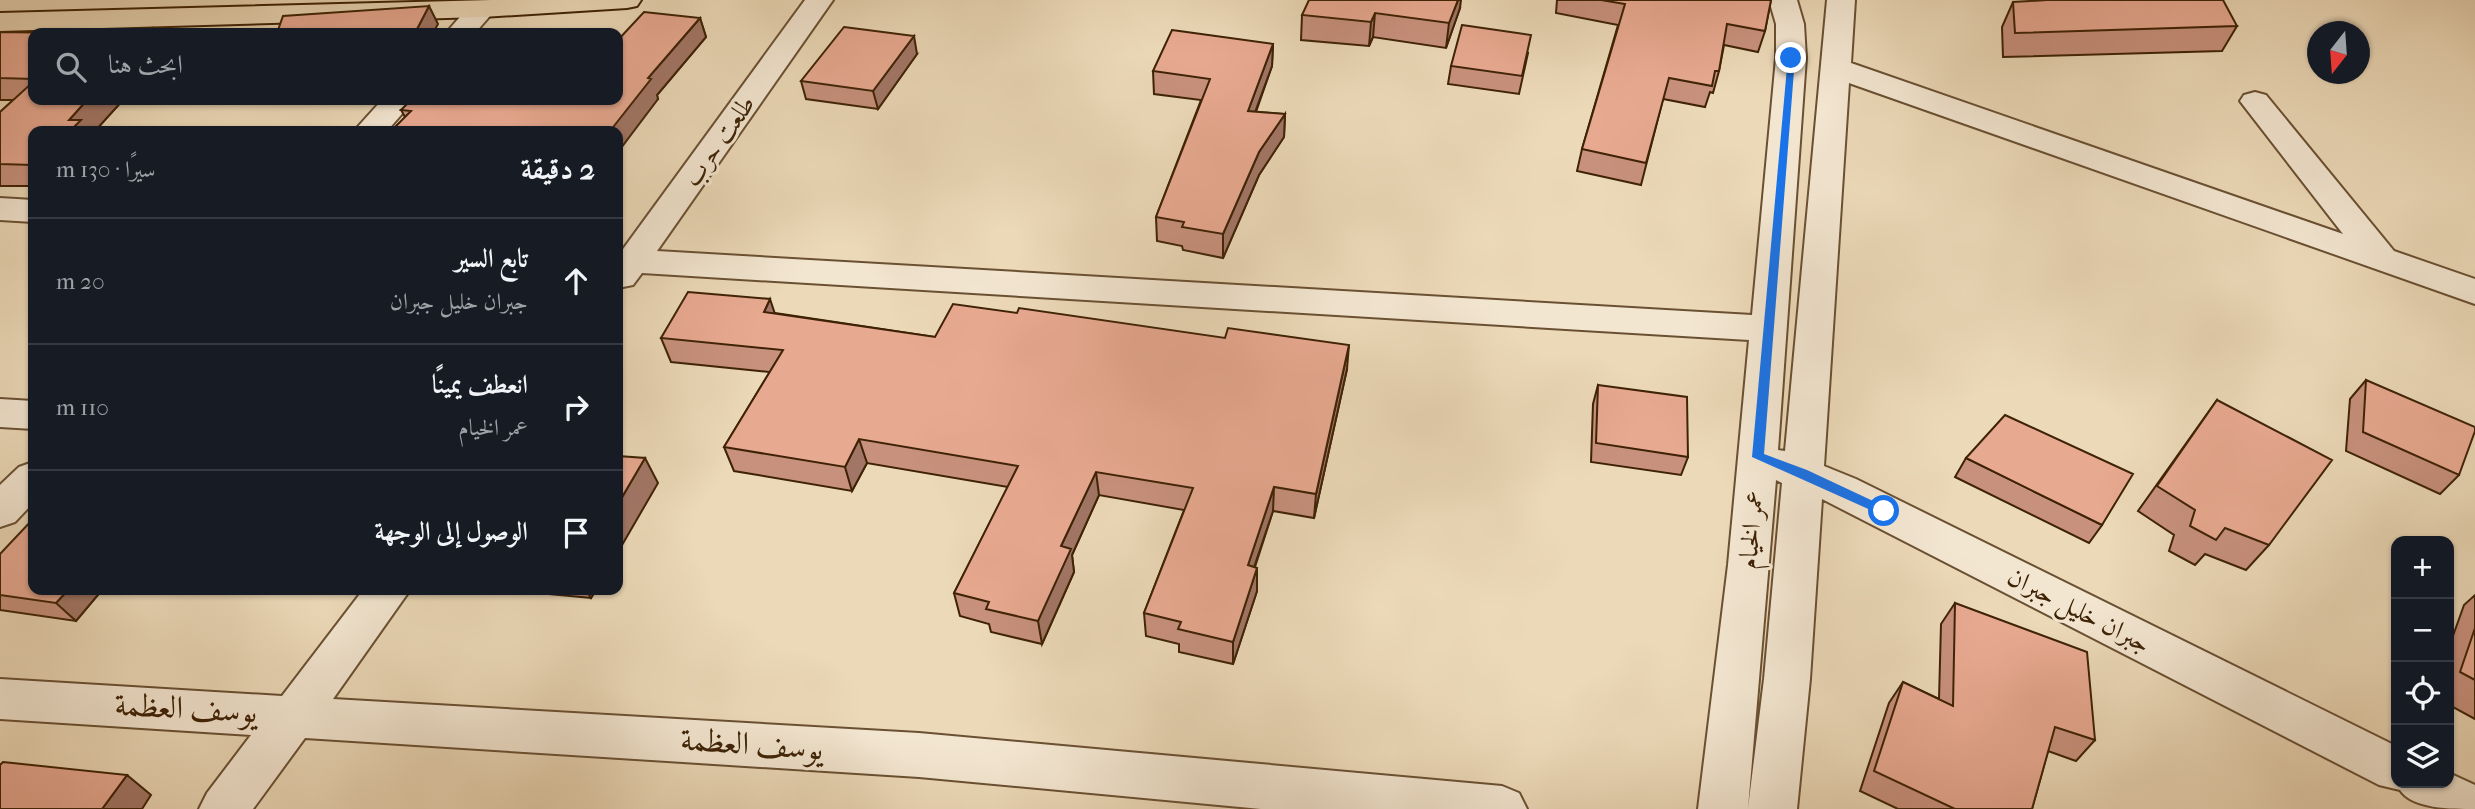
<!DOCTYPE html>
<html lang="ar">
<head>
<meta charset="utf-8">
<style>
  body { margin:0; font-family:"IM FELL French Canon",Amiri,serif; background:#242831; color:#f1f3f6; direction:rtl }
  .controls { position:absolute; right:21px; bottom:21px; display:grid; overflow:hidden; border-radius:14px; box-shadow:0 2px 5px #0004 }
  .controls button { width:63px; height:63px; display:grid; place-items:center; padding:0; border:0; border-bottom:2px solid #363941; background:#171b24; color:#f1f3f6; font:35px sans-serif }
  .compass { position:absolute; left:2307px; top:21px; width:63px; height:63px; border-radius:50%; background:#171b24; box-shadow:0 2px 5px #0004; rotate:197deg }
  .stop { position:absolute; width:21px; height:21px; margin:-16px; border:5px solid #1a73e8; border-radius:50%; background:#fff }
  .stop.end { background:#1a73e8; border-color:#fff; box-shadow:0 2px 7px #0008 }
  .list { margin:0; padding:0; list-style:none }
  h2 { display:flex; justify-content:space-between; align-items:center; height:91px; margin:0; padding:0 28px; font-size:30px }
  h2 small { font-size:23px; font-weight:400; color:#9ea1a6 }
  .list li { display:grid; grid-template-columns:46px 1fr auto; gap:21px; align-items:center; box-sizing:border-box; height:126px; padding:0 28px; border-top:2px solid #363941 }
  .list b { display:block; font-size:26px; white-space:nowrap }
  .list p { margin:0; font-size:23px; white-space:nowrap; color:#9ea1a6 }
  .list em { font-size:23px; font-style:normal; color:#9ea1a6 }
  .icon { flex:none; width:38px; height:38px; fill:none; stroke:currentColor; stroke-width:2; stroke-linecap:round; stroke-linejoin:round }
  .map { position:relative; flex:none; width:2475px; height:809px; overflow:hidden; direction:ltr }
  .search { position:absolute; background:#171b24; box-shadow:0 2px 5px #0004; left:28px; top:28px; width:595px; height:77px; display:flex; align-items:center; gap:18px; box-sizing:border-box; padding:0 24px; border-radius:14px; color:#9ea1a6; font-size:26px }
  .panel { position:absolute; background:#171b24; box-shadow:0 2px 5px #0004; left:28px; top:126px; width:595px; height:469px; border-radius:14px; direction:rtl }
  .map>svg:first-child { display:block }
</style>
</head>
<body>
<div class="map">
<svg width="2475" height="809" viewBox="0 0 2475 809">
  <rect width="100%" height="100%" fill="#ecd9b8"/>
  <filter id="stains"><feTurbulence type="fractalNoise" baseFrequency=".00286" numOctaves="4"/><feColorMatrix values="0 0 0 0 .2 0 0 0 0 .09 0 0 0 0 .02 0 0 0 .5 -.17"/></filter>
  <radialGradient id="worn" r=".72"><stop offset=".6" stop-color="#630" stop-opacity="0"/><stop offset="1" stop-color="#630" stop-opacity=".3"/></radialGradient>
  <g fill="none" stroke-linecap="round" stroke-linejoin="round">
    <g stroke="#6a5032" stroke-width="4">
      <path id="minor" d="M 805,0 L 833,0 L 657,251 L 1752,315 L 1776,58 L 1776,24 L 1769,0 L 1797,0 L 1804,24 L 1806,58 L 1778,450 L 1785,451 L 1827,0 L 1855,0 L 1851,63 L 2343,234 L 2240,101 L 2244,95 L 2255,92 L 2266,95 L 2394,251 L 2475,279 L 2475,304 L 1849,83 L 1824,466 L 1856,479 L 2396,746 L 2396,783 L 2449,783 L 2449,773 L 2475,785 L 2475,809 C 2451,809 2412,809 2400,790 L 2379,785 L 1822,499 L 1810,679 L 1797,809 L 1698,809 L 1728,565 L 1749,340 L 642,273 L 633,285 L 618,288 L 618,256 ZM 1776,480 L 1782,483 L 1764,679 L 1748,808 Z
        M 482,1 L 492,3 L 496,9 L 475,33 L 446,33 L 472,3 Z
        M 382,100 L 414,100 L 387,131 L 354,131 Z
        M 0,198 L 33,200 L 33,222 L 0,220 Z
        M 0,399 L 33,401 L 33,429 L 0,427 Z
        M 33,462 L 33,503 L 15,522 L 0,527 L 0,485 L 19,467 Z
        M 363,590 L 410,590 L 333,699 L 919,733 L 1502,786 L 1519,793 L 1527,809 L 1261,809 L 919,777 L 305,738 L 253,809 L 199,809 L 207,793 L 251,735 L 0,719 L 0,679 L 282,696 Z"/>
    </g>
    <g stroke="#3e2206" stroke-width="4">
      <path id="primary" d="M 491,0 L 641,0 L 637,6 L 627,8 L 482,17 L 0,31 L 0,13 Z"/>
    </g>
    <use href="#minor" fill="#f3e6d1" fill-rule="evenodd"/>
    <use href="#primary" fill="#ecd9b8" fill-rule="evenodd"/>
  </g>
  <path fill="#c8917d" stroke="#3e2206" stroke-width="2" d="M 1557,0 L 1771,0 L 1765,31 L 1758,52 L 1724,45 L 1719,71 L 1713,93 L 1710,92 L 1705,107 L 1663,99 L 1641,185 L 1577,171 L 1582,149 L 1618,25 L 1556,13 Z
    M 2013,2 L 2237,26 L 2222,51 L 2003,57 L 2002,27 Z
    M 1460,8 L 1446,48 L 1373,37 L 1369,46 L 1301,40 L 1302,15 Z
    M 700,18 L 706,37 L 657,95 L 658,99 L 405,117 L 401,110 L 618,100 Z
    M 152,28 L 155,33 L 33,33 L 33,100 L 123,100 L 95,131 L 33,131 L 33,186 L 0,186 L 0,112 L 13,100 L 0,100 L 0,32 L 66,33 Z
    M 1273,44 L 1272,66 L 1256,112 L 1285,114 L 1284,137 L 1259,175 L 1223,258 L 1183,250 L 1182,246 L 1157,241 L 1156,217 L 1201,100 L 1154,94 L 1153,71 Z
    M 1528,53 L 1519,94 L 1448,84 L 1451,66 Z
    M 917,54 L 878,109 L 806,99 L 801,81 Z
    M 775,313 L 935,337 L 1347,369 L 1314,518 L 1273,511 L 1255,567 L 1257,591 L 1233,664 L 1179,652 L 1179,644 L 1146,636 L 1144,613 L 1184,510 L 1099,495 L 1072,555 L 1074,572 L 1042,644 L 991,632 L 989,624 L 960,616 L 954,593 L 1008,487 L 867,463 L 852,491 L 734,471 L 724,447 L 770,372 L 671,362 L 661,338 Z
    M 2366,380 L 2459,475 L 2440,494 L 2346,451 L 2350,399 Z
    M 1598,385 L 1688,457 L 1681,475 L 1591,462 L 1593,404 Z
    M 2217,400 L 2269,545 L 2246,570 L 2205,554 L 2195,565 L 2169,551 L 2174,535 L 2138,511 Z
    M 1966,458 L 2102,525 L 2089,543 L 1955,477 Z
    M 0,554 L 33,590 L 102,590 L 76,621 L 0,610 Z
    M 504,590 L 596,590 L 591,598 Z
    M 2475,595 L 2475,719 L 2449,705 L 2449,647 L 2464,605 Z
    M 1955,603 L 2095,740 L 2076,761 L 2048,751 L 2032,809 L 1898,809 L 1860,791 L 1889,703 L 1903,682 L 1939,699 L 1941,624 Z"/>
  <path fill="#a27666" stroke="#3e2206" stroke-width="2" d="M 1458,0 L 1461,0 L 1460,8 L 1446,48 L 1449,23 Z
    M 429,6 L 438,24 L 433,33 L 415,33 Z
    M 1375,13 L 1373,37 L 1369,46 L 1371,22 Z
    M 700,18 L 706,37 L 657,95 L 658,99 L 618,152 L 618,131 L 610,131 L 648,78 Z
    M 152,28 L 155,33 L 147,33 Z
    M 914,36 L 917,54 L 878,109 L 873,91 Z
    M 1273,44 L 1272,66 L 1247,134 L 1248,111 Z
    M 87,100 L 123,100 L 95,131 L 70,131 L 69,120 Z
    M 1285,114 L 1284,137 L 1259,175 L 1223,258 L 1223,234 L 1259,152 Z
    M 770,299 L 778,323 L 764,312 Z
    M 1349,345 L 1347,369 L 1314,518 L 1316,494 Z
    M 859,439 L 867,463 L 852,491 L 845,467 Z
    M 645,458 L 658,483 L 618,552 L 618,504 Z
    M 1096,472 L 1099,495 L 1072,555 L 1074,572 L 1042,644 L 1038,621 L 1061,546 Z
    M 1274,487 L 1273,511 L 1247,588 L 1248,565 Z
    M 1257,568 L 1257,591 L 1233,664 L 1233,642 Z
    M 68,590 L 102,590 L 76,621 L 56,603 Z
    M 586,590 L 596,590 L 591,598 Z
    M 127,775 L 151,795 L 142,809 L 102,809 Z"/>
  <path fill="#e8a991" stroke="#3e2206" stroke-width="2" d="M 1309,0 L 1458,0 L 1449,23 L 1375,13 L 1371,22 L 1302,15 Z
    M 1601,0 L 1771,0 L 1765,31 L 1727,24 L 1719,71 L 1715,71 L 1712,86 L 1669,78 L 1646,163 L 1582,149 L 1625,4 Z
    M 2047,0 L 2223,0 L 2237,26 L 2015,33 L 2013,2 Z
    M 429,6 L 415,33 L 277,33 L 283,16 Z
    M 644,12 L 700,18 L 648,78 L 651,79 L 610,131 L 391,131 L 411,111 L 401,110 L 411,100 L 618,100 L 618,40 Z
    M 1462,25 L 1531,35 L 1522,76 L 1451,66 Z
    M 844,27 L 914,36 L 873,91 L 801,81 Z
    M 152,28 L 147,33 L 33,33 L 33,79 L 0,78 L 0,32 L 66,33 Z
    M 1172,30 L 1273,44 L 1248,111 L 1285,114 L 1259,152 L 1223,234 L 1182,227 L 1184,222 L 1156,217 L 1210,79 L 1153,71 Z
    M 33,82 L 33,100 L 87,100 L 69,120 L 81,120 L 70,131 L 33,131 L 33,165 L 0,164 L 0,112 Z
    M 688,292 L 770,299 L 764,312 L 935,337 L 953,304 L 1017,313 L 1019,308 L 1225,338 L 1228,328 L 1349,345 L 1316,494 L 1274,487 L 1248,565 L 1257,568 L 1233,642 L 1178,629 L 1181,622 L 1144,613 L 1193,488 L 1096,472 L 1061,546 L 1071,549 L 1038,621 L 986,609 L 989,602 L 954,593 L 1018,466 L 859,439 L 845,467 L 724,447 L 783,350 L 661,338 Z
    M 2366,380 L 2475,427 L 2475,431 L 2459,475 L 2363,432 Z
    M 1598,385 L 1687,397 L 1688,457 L 1596,443 Z
    M 2217,400 L 2332,460 L 2269,545 L 2225,528 L 2216,540 L 2190,526 L 2195,510 L 2157,486 Z
    M 2005,415 L 2133,474 L 2102,525 L 1966,458 Z
    M 618,456 L 645,458 L 618,504 Z
    M 33,519 L 33,590 L 68,590 L 56,603 L 0,595 L 0,554 Z
    M 1955,603 L 2087,652 L 2095,740 L 2055,727 L 2032,809 L 1955,809 L 1874,771 L 1903,682 L 1953,706 Z
    M 2475,628 L 2475,680 L 2460,672 Z
    M 3,762 L 127,775 L 102,809 L 0,809 L 0,765 Z"/>
  <path fill="#1a73e8" d="M 1788,56 L 1795,58 L 1764,454 L 1807,470 L 1888,508 L 1888,514 L 1884,516 L 1752,457 Z"/>
  <g text-anchor="middle" dominant-baseline="central" stroke-width="6" stroke-linejoin="round" paint-order="stroke">
    <g font-size="26" fill="#3e2206" stroke="#f3e6d1">
      <text transform="translate(719 141) rotate(-55)">طلعت حرب</text>
      <text transform="translate(1751 530) rotate(-85)">عمر الخيام</text>
      <text transform="translate(2079 610) rotate(27)">جبران خليل جبران</text>
    </g>
    <g font-size="32" fill="#3e2206" stroke="#f3e6d1">
      <text transform="translate(186 708) rotate(3)">يوسف العظمة</text>
      <text transform="translate(752 744) rotate(4)">يوسف العظمة</text>
    </g>
  </g>
  <rect width="100%" height="100%" filter="url(#stains)"/>
  <rect width="100%" height="100%" fill="url(#worn)"/>
</svg>
<div class="controls">
<button>+</button>
<button>−</button>
<button><svg class="icon" aria-label="locate" viewBox="0 0 24 24"><circle cx="12" cy="12" r="6"/><path d="M12 2v4M12 18v4M2 12h4M18 12h4"/></svg></button>
<button><svg class="icon" aria-label="layers" viewBox="0 0 24 24"><path d="M12 4l9 5-9 5-9-5zM3 14l9 5 9-5"/></svg></button>
</div>
<svg class="compass" viewBox="-18 -18 36 36"><path d="M0-13l5 13h-10z" fill="#e53935"/><path d="M0 13l5-13h-10z" fill="#9ea1a6"/></svg>
<div class="stop" style="left:1884px;top:511px"></div>
<div class="stop end" style="left:1791px;top:58px"></div>
<div class="search"><svg class="icon" aria-label="search" viewBox="0 0 24 24"><circle cx="10" cy="10" r="6"/><path d="M15 15l6 6"/></svg>ابحث هنا</div>
<section class="panel">
<h2>2 دقيقة<small>سيرًا · 130 m</small></h2>
<ul class="list">
<li><svg class="icon" aria-label="ahead" viewBox="0 0 24 24"><path d="M12 20V5M6 11l6-6 6 6"/></svg><div><b>تابع السير</b><p>جبران خليل جبران</p></div><em>20 m</em></li>
<li><svg class="icon" aria-label="right" viewBox="0 0 24 24"><path d="M7 20v-9h11M14 6l5 5-5 5"/></svg><div><b>انعطف يمينًا</b><p>عمر الخيام</p></div><em>110 m</em></li>
<li><svg class="icon" aria-label="arrive" viewBox="0 0 24 24"><path d="M6 21V4h12l-3 4 3 4H6"/></svg><div><b>الوصول إلى الوجهة</b></div></li>
</ul>
</section>
</div>
</body>
</html>
